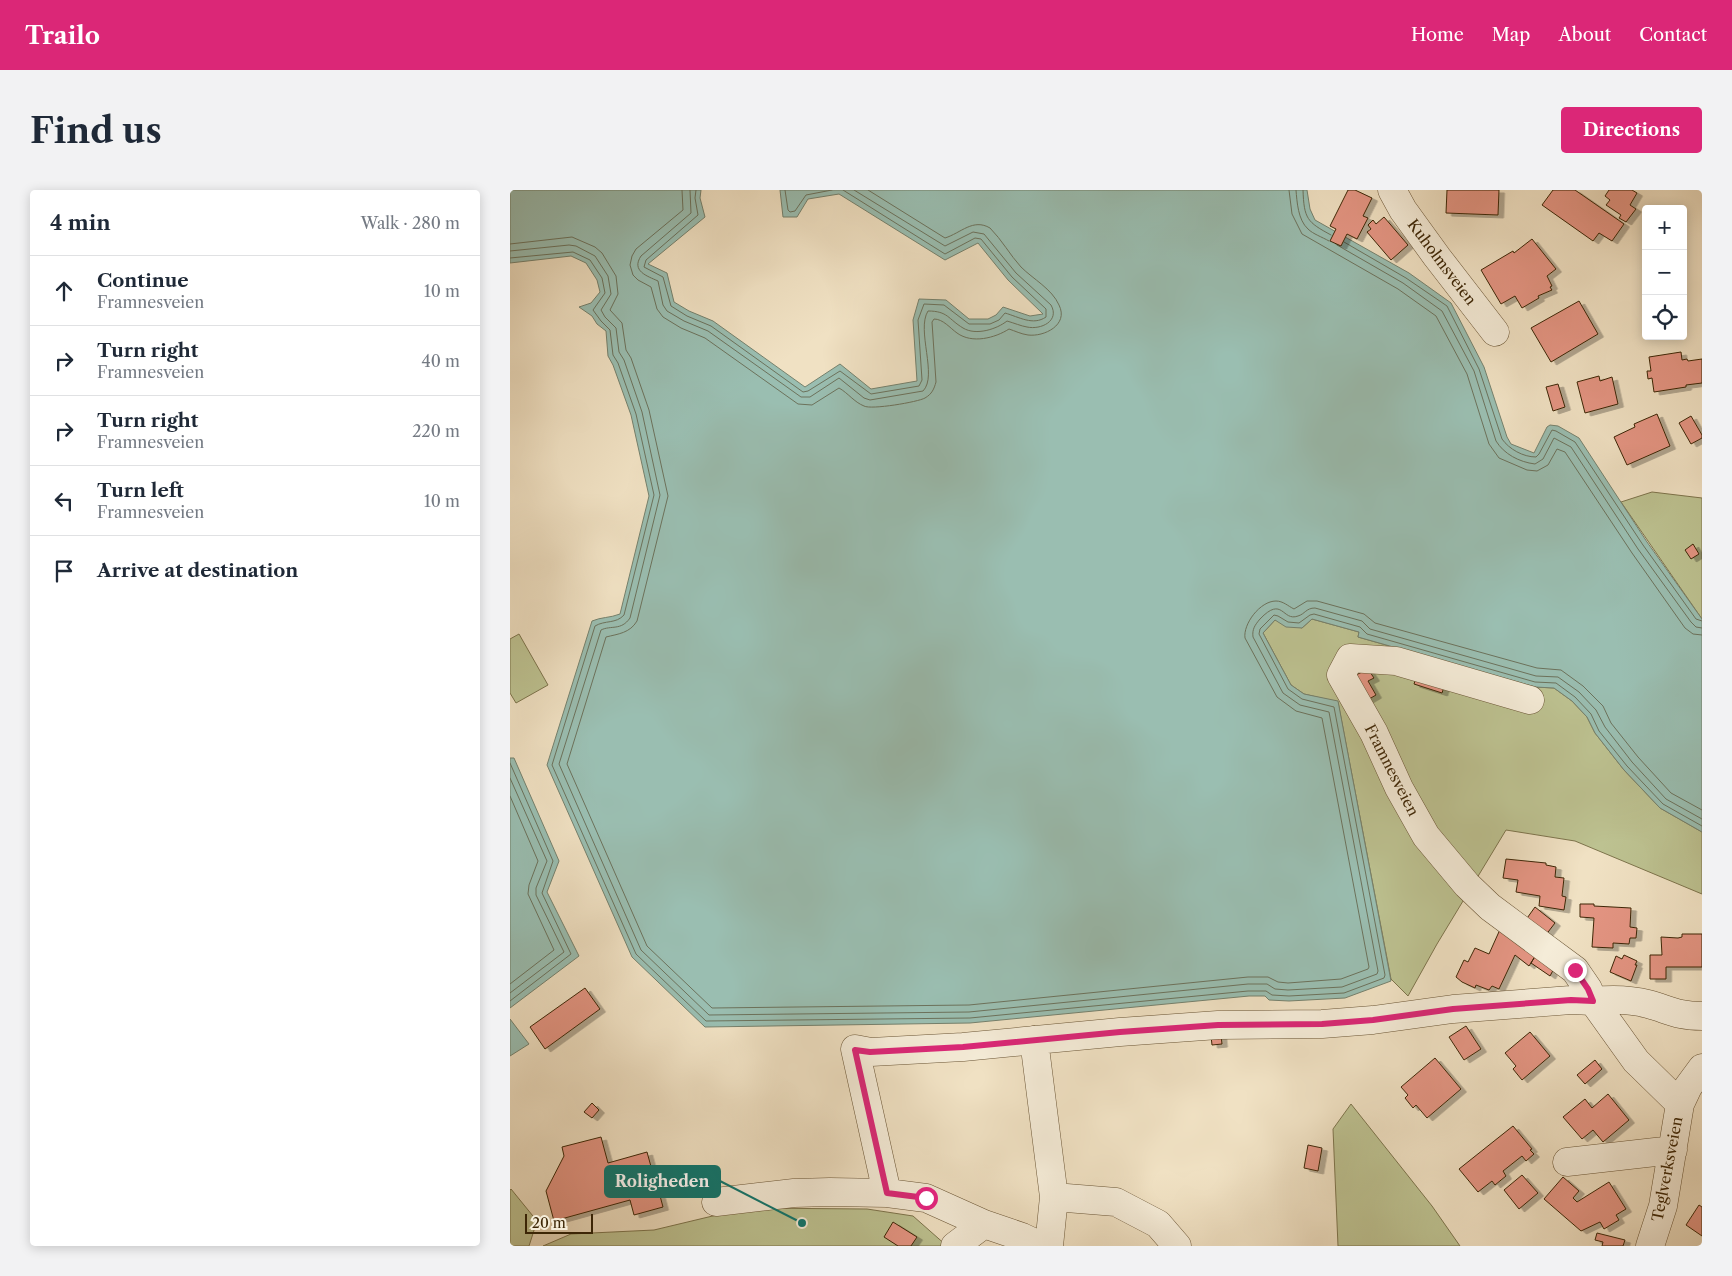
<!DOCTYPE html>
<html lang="en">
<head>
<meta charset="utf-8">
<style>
  body { margin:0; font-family:"Libre Caslon Text",serif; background:#f2f2f3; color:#1f2937 }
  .controls { position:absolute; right:15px; top:15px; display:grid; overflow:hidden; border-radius:5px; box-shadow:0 2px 12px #0003 }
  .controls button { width:45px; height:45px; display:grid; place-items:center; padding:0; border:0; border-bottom:1px solid #e0e1e3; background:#fff; color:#1f2937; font:25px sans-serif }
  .scale { position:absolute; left:15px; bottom:12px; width:68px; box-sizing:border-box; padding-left:5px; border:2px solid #3d2606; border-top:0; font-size:14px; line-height:18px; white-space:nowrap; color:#3d2606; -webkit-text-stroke:4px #f5ecd8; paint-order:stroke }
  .stop { position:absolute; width:15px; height:15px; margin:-11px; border:4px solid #db2777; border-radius:50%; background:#fff }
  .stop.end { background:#db2777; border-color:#fff; box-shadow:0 1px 5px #0008 }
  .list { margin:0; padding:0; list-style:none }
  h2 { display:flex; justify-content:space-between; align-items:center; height:65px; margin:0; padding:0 20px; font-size:21px }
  h2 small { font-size:16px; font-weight:400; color:#747a83 }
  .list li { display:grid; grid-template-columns:32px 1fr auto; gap:15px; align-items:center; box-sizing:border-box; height:70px; padding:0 20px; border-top:1px solid #e0e1e3 }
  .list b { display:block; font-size:19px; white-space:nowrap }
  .list p { margin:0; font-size:16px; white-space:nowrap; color:#747a83 }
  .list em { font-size:16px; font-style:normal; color:#747a83 }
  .icon { flex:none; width:28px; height:28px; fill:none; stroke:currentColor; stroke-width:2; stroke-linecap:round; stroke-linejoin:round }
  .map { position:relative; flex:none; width:1192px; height:1056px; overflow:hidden; border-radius:5px }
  header { display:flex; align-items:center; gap:30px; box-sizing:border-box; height:70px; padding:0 25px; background:#db2777; color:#fff }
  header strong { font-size:24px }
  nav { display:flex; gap:28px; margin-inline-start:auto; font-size:18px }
  .intro { display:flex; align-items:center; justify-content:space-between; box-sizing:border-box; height:120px; padding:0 30px }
  h1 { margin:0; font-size:35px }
  .button { padding:12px 22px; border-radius:5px; background:#db2777; color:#fff; font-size:18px; font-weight:700 }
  main { display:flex; gap:30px; padding:0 30px }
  aside { flex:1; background:#fff; border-radius:5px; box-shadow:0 2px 12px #0003 }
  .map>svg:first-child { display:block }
</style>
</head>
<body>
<header>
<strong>Trailo</strong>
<nav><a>Home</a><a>Map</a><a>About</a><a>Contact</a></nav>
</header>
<div class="intro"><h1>Find us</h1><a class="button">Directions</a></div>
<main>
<aside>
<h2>4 min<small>Walk · 280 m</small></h2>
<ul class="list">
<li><svg class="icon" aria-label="ahead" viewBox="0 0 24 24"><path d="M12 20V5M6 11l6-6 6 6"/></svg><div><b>Continue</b><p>Framnesveien</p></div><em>10 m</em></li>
<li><svg class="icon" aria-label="right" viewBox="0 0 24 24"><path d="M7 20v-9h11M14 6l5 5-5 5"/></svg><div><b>Turn right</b><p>Framnesveien</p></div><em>40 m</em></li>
<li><svg class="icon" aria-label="right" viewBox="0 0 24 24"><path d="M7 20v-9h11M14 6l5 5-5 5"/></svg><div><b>Turn right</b><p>Framnesveien</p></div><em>220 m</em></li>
<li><svg class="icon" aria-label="left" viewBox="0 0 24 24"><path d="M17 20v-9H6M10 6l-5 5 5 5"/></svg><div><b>Turn left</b><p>Framnesveien</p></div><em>10 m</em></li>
<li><svg class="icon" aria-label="arrive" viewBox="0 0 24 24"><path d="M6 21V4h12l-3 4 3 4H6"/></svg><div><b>Arrive at destination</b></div></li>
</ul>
</aside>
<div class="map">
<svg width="1192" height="1056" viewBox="0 0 1192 1056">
  <defs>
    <filter id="shadow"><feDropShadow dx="5.5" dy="3" stdDeviation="0" flood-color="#0004"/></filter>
  </defs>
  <rect width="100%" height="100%" fill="#f0e1c3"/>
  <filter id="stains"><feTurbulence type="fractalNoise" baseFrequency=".004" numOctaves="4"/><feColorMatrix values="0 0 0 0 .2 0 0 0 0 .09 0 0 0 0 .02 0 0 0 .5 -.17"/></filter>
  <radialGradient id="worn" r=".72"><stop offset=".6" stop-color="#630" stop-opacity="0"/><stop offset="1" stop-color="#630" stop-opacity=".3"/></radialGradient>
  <path fill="#bdc291" stroke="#7d744c" d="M 1142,302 L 1192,308 L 1192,429 L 1111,312 Z
    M 802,429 L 849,442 L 848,447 L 855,449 L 1025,497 L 1044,498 L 1062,511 L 1077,527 L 1085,543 L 1114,580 L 1150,618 L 1192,642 L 1192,704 L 1065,651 L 996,640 L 927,754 L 898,806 L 881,789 L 828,512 L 794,504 L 781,495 L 753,443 L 765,430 L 792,438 Z
    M 9,444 L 38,495 L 6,513 L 0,503 L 0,449 Z
    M 841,914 L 922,1016 L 950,1056 L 828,1056 L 823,939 Z
    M 1,999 L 27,1031 L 19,1056 L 0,1056 L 0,1000 Z
    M 236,1018 L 357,1019 L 403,1026 L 437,1056 L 33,1056 L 61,1044 L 144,1040 Z"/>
  <path fill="#9abeb1" stroke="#75816d" d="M 0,0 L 191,0 L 190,8 L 195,27 L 138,74 L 157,83 L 164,112 L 179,121 L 203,131 L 295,197 L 330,174 L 361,199 L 407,191 L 403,130 L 409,109 L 436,110 L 459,129 L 478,129 L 486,125 L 493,117 L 520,126 L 533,124 L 498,90 L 468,53 L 435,70 L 329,4 L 298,9 L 287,27 L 273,27 L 270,0 L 797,0 L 800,19 L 805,30 L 899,83 L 941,113 L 974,177 L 997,247 L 1001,254 L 1024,263 L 1037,237 L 1040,235 L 1048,236 L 1069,248 L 1137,352 L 1192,429 L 1192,642 L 1150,618 L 1114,580 L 1085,543 L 1077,527 L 1062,511 L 1044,498 L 1025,497 L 855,449 L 848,447 L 849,442 L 802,429 L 792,438 L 776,437 L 765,430 L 753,443 L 781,495 L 794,504 L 828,511 L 881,791 L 835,808 L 779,811 L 759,810 L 755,806 L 739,806 L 460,833 L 195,837 L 122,767 L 37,575 L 82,431 C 91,427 100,428 110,424 L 139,306 L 121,225 L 103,175 L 98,166 L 96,141 L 87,134 L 82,126 L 69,117 L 81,113 L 90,102 L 87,90 L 76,73 L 61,66 L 0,73 Z
    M 0,568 L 4,568 L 49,671 L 37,702 L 69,766 L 0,818 Z
    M 0,829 L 19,854 L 0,866 Z"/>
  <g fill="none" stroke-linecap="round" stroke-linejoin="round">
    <path stroke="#6c725c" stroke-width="1" d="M 172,0 L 173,20 L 126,59 L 122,66 L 120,75 L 123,85 L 128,90 L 141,97 L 147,119 L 153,127 L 171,138 L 195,148 L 288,214 L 302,215 L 329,198 C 338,203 344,212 354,216 C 361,220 408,212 415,208 C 422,204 424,199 426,192 L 422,132 L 424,129 C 433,129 440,138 447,143 C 462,154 485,148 499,139 C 505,141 511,144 518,145 C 534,147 559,135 549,115 C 542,99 523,89 511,77 C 500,65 492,50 480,38 C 463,28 451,43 435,48 L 358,0
      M 180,0 L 181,23 L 131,66 C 121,81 137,86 148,91 L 153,115 L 157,121 L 174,131 L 198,141 L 291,207 L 300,207 L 329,188 L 354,208 L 360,210 L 413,201 C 428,186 406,140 418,121 C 438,121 438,129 453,138 C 466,146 487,139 497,131 C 504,133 511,136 517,137 C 531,140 550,131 541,115 L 506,83 L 474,44 L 463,42 L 435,56 L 344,0
      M 186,0 L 185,8 L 188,25 L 136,70 L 134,77 L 153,87 L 161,116 L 177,126 L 201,136 L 293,202 L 298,201 L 330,181 L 361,204 L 409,196 L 412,190 L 408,130 L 414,114 L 434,115 L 459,134 L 480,134 L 489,130 L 495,123 C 509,127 523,136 536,127 L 536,119 L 502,87 L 471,49 L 465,48 L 435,64 L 333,0
      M 275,0 L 278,20 L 280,22 L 285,21 L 296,5 L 322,0
      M 779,0 L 782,24 L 792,44 L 888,99 L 926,126 L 957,184 L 979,254 L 989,268 L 1017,280 L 1027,281 L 1038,275 L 1047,259 L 1055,262 L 1122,363 L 1175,438 L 1183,444 L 1192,445
      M 786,0 C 787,12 788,30 798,39 C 803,44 812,47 819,51
      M 793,0 C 794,29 797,32 821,45
      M 834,52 L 896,88 L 937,116 L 969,179 L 992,249 C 999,259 1013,267 1026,267 L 1029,264 L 1042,240 L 1046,241 L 1065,252 L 1133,355 L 1186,429 L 1192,431
      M 0,54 L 62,47 L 85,57 L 92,63 L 106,86 L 108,104 L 100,120 L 112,133 L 116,160 L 121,168 L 139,220 L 158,306 L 127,431 C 120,443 108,444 96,447 L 57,574 L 137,756 L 202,818 L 459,815 L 738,787 L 758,787 L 768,792 L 778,793 L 831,789 L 858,779 L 859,777 L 812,528 L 786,521 L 767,507 L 735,448 C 733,434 750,411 766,411 C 773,411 778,416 784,419 L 797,411 L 807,411 L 854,424 L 865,433 L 1027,478 L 1051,480 L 1073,496 L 1093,516 L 1101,533 L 1128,567 L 1161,603 L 1192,620
      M 827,55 L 893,93 L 932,121 L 964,181 L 986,251 C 994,264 1009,272 1025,274 L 1033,269 L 1044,248 L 1061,257 L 1128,359 L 1181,432 L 1186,437 L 1192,438
      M 0,61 L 59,55 L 66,56 L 85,66 L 98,86 L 101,104 L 91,120 L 95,127 L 106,138 L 109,162 L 114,170 L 132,222 L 150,305 L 120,428 C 111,441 101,435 91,440 L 49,574 L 131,760 L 199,825 L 459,822 L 738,794 L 757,794 L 765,799 L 778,800 L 832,797 L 867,784 L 868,781 L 819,522 L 790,515 L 773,503 L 743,447 C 742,439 745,435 750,429 C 773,405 772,432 788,426 C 795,424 796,418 805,418 L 852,431 L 860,439 L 1026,486 L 1048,487 L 1069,502 L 1086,520 L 1095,537 L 1122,572 L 1156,609 L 1192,629
      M 0,68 L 63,62 L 80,70 L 92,88 L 95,103 L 83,120 L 91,131 L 100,140 L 103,165 L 108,173 L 126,224 L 144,305 L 114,425 C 106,434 95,430 85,436 L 42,575 L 126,764 L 196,831 L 460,828 L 738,801 L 756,801 L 762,805 L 779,806 L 834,803 L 874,788 L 875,785 L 824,517 L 792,509 L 778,499 L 749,444 L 750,439 L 764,425 L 768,426 L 778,432 L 789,433 L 800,425 L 804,424 L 850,437 L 857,444 L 1025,492 L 1046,493 L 1065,507 L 1081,524 L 1089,541 L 1117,576 L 1153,614 L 1192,636
      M 0,573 L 43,671 L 32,703 L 61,764 L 0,811
      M 0,588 L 37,671 L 26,698 L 26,705 L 54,762 L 0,803
      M 0,606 L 28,671 L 19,695 L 18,704 L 44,760 L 0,794"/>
  </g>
  <path fill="#e49583" stroke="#3d2606" filter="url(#shadow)" d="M 838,0 L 845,0 L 862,8 L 853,26 L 858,28 L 847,49 L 837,44 L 831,56 L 820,51 L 826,39 L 820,36 Z
    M 937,0 L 989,0 L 988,25 L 936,23 Z
    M 1043,0 L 1065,0 L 1114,34 L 1102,51 L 1089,43 L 1083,51 L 1032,15 Z
    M 1099,0 L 1122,0 L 1127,3 L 1120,15 L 1126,19 L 1116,32 L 1109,28 L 1111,25 L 1096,15 L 1100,10 L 1095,6 Z
    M 874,27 L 898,55 L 881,70 L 857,42 L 861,39 L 858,35 L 863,30 L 866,34 Z
    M 1022,49 L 1046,79 L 1037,86 L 1042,96 L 1040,97 L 1042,100 L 1028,106 L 1029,108 L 1012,118 L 1005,106 L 991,114 L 971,80 L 1003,61 L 1004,63 Z
    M 1069,111 L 1088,144 L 1041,172 L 1021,138 Z
    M 1171,162 L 1172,170 L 1177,169 L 1178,171 L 1192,169 L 1192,193 L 1176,195 L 1176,197 L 1144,202 L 1142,188 L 1138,189 L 1137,181 L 1141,181 L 1139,167 Z
    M 1089,186 L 1090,191 L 1102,187 L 1108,214 L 1075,223 L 1067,192 Z
    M 1048,194 L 1055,217 L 1043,221 L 1036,197 Z
    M 1147,224 L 1160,256 L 1117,275 L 1104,247 L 1125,237 L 1124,234 Z
    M 1181,226 L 1192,245 L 1192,248 L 1181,254 L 1169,233 Z
    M 1183,354 L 1189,364 L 1181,369 L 1175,360 Z
    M 858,479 L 864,488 L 858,491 L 866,505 L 854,512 L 842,487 Z
    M 908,482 L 936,491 L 932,503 L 904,494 Z
    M 996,669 L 1036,673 L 1036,675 L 1046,677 L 1045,687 L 1054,688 L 1052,706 L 1056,707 L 1054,720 L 1029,716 L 1030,706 L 1006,702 L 1008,690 L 993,688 Z
    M 1070,714 L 1084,714 L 1084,716 L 1121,718 L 1120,737 L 1127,738 L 1126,748 L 1120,748 L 1119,754 L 1103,753 L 1103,758 L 1082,757 L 1084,728 L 1070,727 Z
    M 1025,717 L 1045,733 L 1035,746 L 1015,731 Z
    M 992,735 L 1029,760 L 1019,776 L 1005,765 L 989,799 L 982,796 L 979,800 L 966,795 L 965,798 L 952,792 L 946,787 L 954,770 L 958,772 L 965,758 L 979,764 Z
    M 1172,744 L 1192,744 L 1192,777 L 1156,777 L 1156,789 L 1140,789 L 1140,765 L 1152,765 L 1151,747 L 1168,748 L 1172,747 Z
    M 1029,760 L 1047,773 L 1040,786 L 1021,773 Z
    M 1114,765 L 1127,771 L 1125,775 L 1127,775 L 1121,791 L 1100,782 L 1106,766 L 1112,769 Z
    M 75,798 L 90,819 L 35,859 L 20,837 Z
    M 956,836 L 971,859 L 954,870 L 939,847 Z
    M 1020,842 L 1040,866 L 1012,890 L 1003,879 L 1006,876 L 995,863 Z
    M 711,845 L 712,854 L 702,855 L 701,846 Z
    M 925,868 L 951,899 L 917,928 L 906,915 L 903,918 L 895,908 L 898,905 L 891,897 Z
    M 1085,870 L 1092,879 L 1075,894 L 1067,885 Z
    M 1098,904 L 1119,930 L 1093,952 L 1083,940 L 1072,949 L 1053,927 L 1075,909 L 1082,918 Z
    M 82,913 L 89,920 L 82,928 L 74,922 Z
    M 1003,936 L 1022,959 L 1020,960 L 1024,964 L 1016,971 L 1012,966 L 993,981 L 996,986 L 985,995 L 982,991 L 968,1002 L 949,979 Z
    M 91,947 L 98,973 L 137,962 L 148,1002 L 149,1002 L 153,1017 L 124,1025 L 120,1010 L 44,1031 L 36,1001 L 54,966 L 52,957 Z
    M 798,955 L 812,958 L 808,981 L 794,978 Z
    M 1012,985 L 1028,1003 L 1009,1019 L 994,1000 Z
    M 1053,987 L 1069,1001 L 1063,1008 L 1067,1012 L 1099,992 L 1116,1019 L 1106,1025 L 1109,1030 L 1094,1039 L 1090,1032 L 1071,1041 L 1034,1009 Z
    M 1189,1015 L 1192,1017 L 1192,1046 L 1176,1035 Z
    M 383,1032 L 407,1047 L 401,1056 L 388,1056 L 374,1047 Z
    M 1087,1043 L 1115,1050 L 1113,1056 L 1092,1056 L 1093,1052 L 1085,1050 Z"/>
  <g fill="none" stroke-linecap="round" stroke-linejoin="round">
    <g stroke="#6a5535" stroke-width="29">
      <path id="minor" d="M 882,0 L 893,20 L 927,67 L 985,142
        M 1020,510 L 886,471 L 840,468 L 831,485 L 864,543 L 889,598 L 916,646 L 957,695 L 980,717 L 1065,780 L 1078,799 L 1083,811 C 1102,809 1119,809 1138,814 C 1160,820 1167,826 1192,826
        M 524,850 L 544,1007 L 539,1056
        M 1057,972 L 1163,960
        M 377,1003 L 416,1008 L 474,1034
        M 544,1007 L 606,1012 L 648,1034 L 667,1056
        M 206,1012 L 284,1003 L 320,1002 L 377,1003 L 345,859 L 361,862 L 453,857 L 610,842 L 708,835 L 812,834 L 863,830 L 943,819 L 1061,810 L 1083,811 L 1126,871 L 1170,914
        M 445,1056 L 474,1034 L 512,1047 L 531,1056
        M 1140,1056 L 1153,1016 L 1170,914 L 1178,897 L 1192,878"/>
    </g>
    <use href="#minor" stroke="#f5ecd8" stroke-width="28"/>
  </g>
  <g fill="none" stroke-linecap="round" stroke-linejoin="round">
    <path stroke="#db2777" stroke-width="6" d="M 416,1008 L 377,1003 L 345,860 L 360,862 L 453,857 L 610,842 L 708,835 L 812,834 L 863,830 L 943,819 L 1061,810 L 1083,811 L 1078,799 L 1065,780"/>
  </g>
  <g text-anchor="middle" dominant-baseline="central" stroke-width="4" stroke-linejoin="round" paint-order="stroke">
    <g font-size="15" fill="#3d2606" stroke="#f5ecd8">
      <text transform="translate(932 72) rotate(53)">Kuholmsveien</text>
      <text transform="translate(882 580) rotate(63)">Framnesveien</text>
      <text transform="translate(1157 979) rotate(-79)">Teglverksveien</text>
    </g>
  </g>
  <path fill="none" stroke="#0f766e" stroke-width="2" d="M292 1033L210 991"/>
  <circle fill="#0f766e" stroke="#f5ecd8" stroke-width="2" cx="292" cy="1033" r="5"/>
  <rect fill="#0f766e" stroke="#0f766e" stroke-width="2" x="95" y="976" width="115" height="31" rx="5"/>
  <g font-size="16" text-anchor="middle" font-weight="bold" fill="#fff">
    <text x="152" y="997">Roligheden</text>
  </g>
  <rect width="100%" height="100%" filter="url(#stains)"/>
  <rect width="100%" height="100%" fill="url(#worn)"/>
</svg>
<div class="controls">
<button>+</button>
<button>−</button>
<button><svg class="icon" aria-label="locate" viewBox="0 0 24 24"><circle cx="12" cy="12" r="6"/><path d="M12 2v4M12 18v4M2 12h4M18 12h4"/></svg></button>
</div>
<div class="scale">20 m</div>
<div class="stop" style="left:416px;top:1008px"></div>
<div class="stop end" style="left:1065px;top:780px"></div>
</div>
</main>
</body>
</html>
